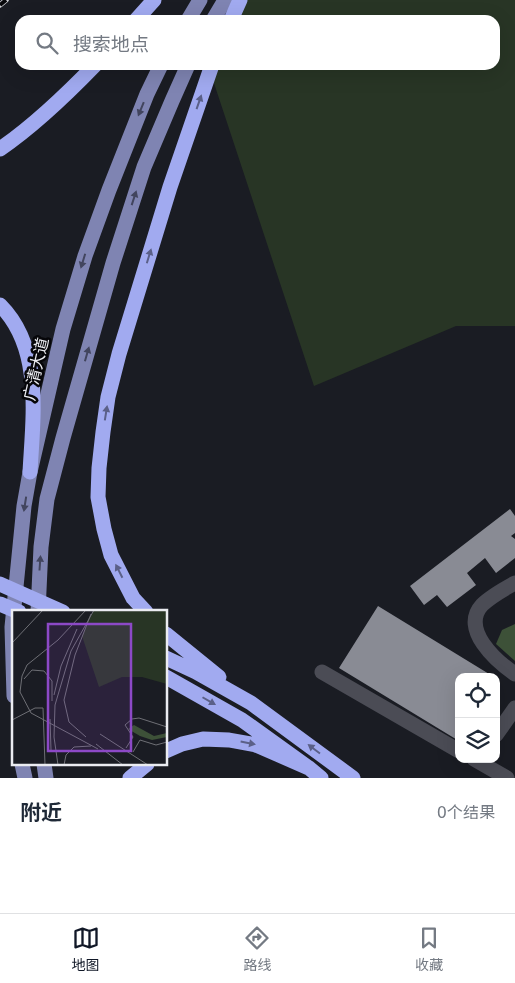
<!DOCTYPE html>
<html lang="zh">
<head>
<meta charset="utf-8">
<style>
  body { margin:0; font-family:"DejaVu Sans","Noto Sans SC",sans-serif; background:#f2f2f3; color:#1f2937 }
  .controls { position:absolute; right:15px; bottom:15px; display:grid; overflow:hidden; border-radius:10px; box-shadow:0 5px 20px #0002 }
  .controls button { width:45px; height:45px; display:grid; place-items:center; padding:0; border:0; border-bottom:1px solid #e0e1e3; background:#fff; color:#1f2937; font:25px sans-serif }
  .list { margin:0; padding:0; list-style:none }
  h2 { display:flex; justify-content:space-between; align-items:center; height:65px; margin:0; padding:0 20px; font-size:21px }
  h2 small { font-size:16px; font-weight:400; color:#747a83 }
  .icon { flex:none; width:28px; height:28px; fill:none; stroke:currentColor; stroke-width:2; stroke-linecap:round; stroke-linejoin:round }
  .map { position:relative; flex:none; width:515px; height:778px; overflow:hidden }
  .search { position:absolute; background:#fff; box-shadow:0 5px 20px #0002; left:15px; right:15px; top:15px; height:55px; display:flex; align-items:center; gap:12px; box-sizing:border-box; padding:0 18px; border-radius:15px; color:#747a83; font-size:19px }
  .sheet { height:135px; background:#fff }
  nav { display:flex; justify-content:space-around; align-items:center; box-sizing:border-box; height:70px; border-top:1px solid #e0e1e3; background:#fff; font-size:14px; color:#747a83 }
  nav a { display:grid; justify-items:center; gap:2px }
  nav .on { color:#111827 }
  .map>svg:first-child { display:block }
</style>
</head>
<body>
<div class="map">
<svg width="515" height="778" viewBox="0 0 515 778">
  <rect width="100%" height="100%" fill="#1a1c23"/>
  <path fill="#283525" d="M 240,0 L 515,0 L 515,326 L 456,326 L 314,386 L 210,71 L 212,65 L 495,65 L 495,20 L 231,20 Z"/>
  <path fill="#3d5138" d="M 515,624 L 515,661 L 496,644 L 502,630 Z"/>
  <path fill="#898b94" d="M 510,509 L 515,516 L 515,533 L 511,536 L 515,539 L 515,558 L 496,573 L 485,558 L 467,573 L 476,585 L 447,607 L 437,595 L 424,605 L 410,586 Z
    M 378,606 L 494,677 L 459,677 L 459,741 L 339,668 Z"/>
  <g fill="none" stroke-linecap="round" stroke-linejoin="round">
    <path stroke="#4b4c55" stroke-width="15" d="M 515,583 C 504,589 491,596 482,605 C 460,629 496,661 515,674
      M 322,672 L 459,751
      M 496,735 L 515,708
      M 474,759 L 507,778"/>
    <path stroke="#7f84b2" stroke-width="15" d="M 188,20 L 200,0
      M 213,20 L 225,0
      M 38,612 L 41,547 L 47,499 L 63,438 L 113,263 L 144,167 L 172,101 L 188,65
      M 14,696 L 12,627 L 24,506 L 30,472 L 63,329 L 85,256 L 109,190 L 147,94 L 161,65
      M 22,764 L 25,778
      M 44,764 L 46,778"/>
    <path stroke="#a1aaf0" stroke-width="15" d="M 136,20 L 154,0
      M 231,20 L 240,0
      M 0,149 C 35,125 65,96 95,65
      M 0,305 C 43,348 33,416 30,472
      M 0,584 L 63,612
      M 0,604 L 19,612
      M 146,612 L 133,598 L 111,555 L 104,529 L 98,497 L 99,468 L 103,432 L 108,397 L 119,354 L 170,187 L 212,65
      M 166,634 L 219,677
      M 166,658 L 196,672 L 251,703 L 353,778
      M 166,677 L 242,720 L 309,768
      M 166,751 L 182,744 L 203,739 L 229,740 L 256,745 L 309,768 L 321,778
      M 130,778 L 147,764"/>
    <g stroke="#d2d3d8" stroke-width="5.5">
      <path id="rail" d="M 0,5 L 6,0"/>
    </g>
    <use href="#rail" stroke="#060609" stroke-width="4" stroke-dasharray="11" stroke-linecap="butt"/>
  </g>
  <defs><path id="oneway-solid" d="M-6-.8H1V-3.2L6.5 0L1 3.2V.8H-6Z" transform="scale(1.25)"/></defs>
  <g fill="#5b6088">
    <use href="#oneway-solid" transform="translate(199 102) rotate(-71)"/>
    <use href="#oneway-solid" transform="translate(149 256) rotate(-73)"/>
    <use href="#oneway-solid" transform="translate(106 413) rotate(-81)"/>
    <use href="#oneway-solid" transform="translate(119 571) rotate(-117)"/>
    <use href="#oneway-solid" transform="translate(209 701) rotate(30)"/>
    <use href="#oneway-solid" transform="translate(248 743) rotate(11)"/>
    <use href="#oneway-solid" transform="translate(314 749) rotate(-143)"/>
  </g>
  <g fill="#42455e">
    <use href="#oneway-solid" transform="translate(141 109) rotate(112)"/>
    <use href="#oneway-solid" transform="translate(134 198) rotate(-72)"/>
    <use href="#oneway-solid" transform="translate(83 261) rotate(107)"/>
    <use href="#oneway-solid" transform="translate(87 354) rotate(-74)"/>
    <use href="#oneway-solid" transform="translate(25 504) rotate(99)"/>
    <use href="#oneway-solid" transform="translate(40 563) rotate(-86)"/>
  </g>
  <g text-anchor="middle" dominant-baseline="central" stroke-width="5" stroke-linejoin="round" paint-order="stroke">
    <g font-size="16" fill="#ebecf1" stroke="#060609">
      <text transform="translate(36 369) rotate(-77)">广清大道</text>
    </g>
  </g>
  <g transform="translate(12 610)">
    <rect width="155" height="155" fill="#1a1c23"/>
    <path d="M 82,0 L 155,0 L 155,74 L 130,67 L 110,67 L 87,77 L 70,26 Z" fill="#283525"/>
    <path d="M 122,115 L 142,126 L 155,123 L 155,127 L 140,130 L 128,126 L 116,119 Z" fill="#3d5138"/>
    <path fill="none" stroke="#6e6f75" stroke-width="1" d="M 74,0 L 46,30 L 15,55 L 10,66 L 8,82 L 19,103 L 86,139M 0,33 L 31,0M 12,69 L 20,60 L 32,61 L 40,71 L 40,91M 42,85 L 49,56 L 65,19M 38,109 L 39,140M 0,110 L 23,98 L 31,98 L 33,155M 88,124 L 136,155M 74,127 L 57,112 L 52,90 L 63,45 L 79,4M 84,134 L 111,155M 114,138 L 121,127 L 113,115 L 120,109 L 127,108 L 155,117M 121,142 L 128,130 L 144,135 L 155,132M 46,155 L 42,127 L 43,95 L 59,41 L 82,0M 52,155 L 54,145 L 62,137 L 79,136"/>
    <path fill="#8c49c6" fill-opacity="0.15" stroke="#8c49c6" stroke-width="2.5" d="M 36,14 L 119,14 L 119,141 L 36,141 Z"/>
    <rect width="155" height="155" fill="none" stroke="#ebecf1" stroke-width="2.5"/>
  </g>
</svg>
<div class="controls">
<button><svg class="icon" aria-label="locate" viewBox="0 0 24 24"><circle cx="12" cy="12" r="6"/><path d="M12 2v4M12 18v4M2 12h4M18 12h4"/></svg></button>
<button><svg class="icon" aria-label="layers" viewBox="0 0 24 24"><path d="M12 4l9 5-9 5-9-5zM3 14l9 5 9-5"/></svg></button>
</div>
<div class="search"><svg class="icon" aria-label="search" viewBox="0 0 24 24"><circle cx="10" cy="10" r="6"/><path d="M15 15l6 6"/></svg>搜索地点</div>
</div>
<section class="sheet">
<h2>附近<small>0个结果</small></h2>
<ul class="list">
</ul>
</section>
<nav>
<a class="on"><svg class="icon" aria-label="map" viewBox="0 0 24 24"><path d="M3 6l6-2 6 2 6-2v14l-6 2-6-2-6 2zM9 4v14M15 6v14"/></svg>地图</a>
<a><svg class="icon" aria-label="directions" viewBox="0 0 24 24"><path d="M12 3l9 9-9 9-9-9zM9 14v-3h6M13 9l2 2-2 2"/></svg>路线</a>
<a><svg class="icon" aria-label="saved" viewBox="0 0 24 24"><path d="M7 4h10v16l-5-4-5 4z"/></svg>收藏</a>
</nav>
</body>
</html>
